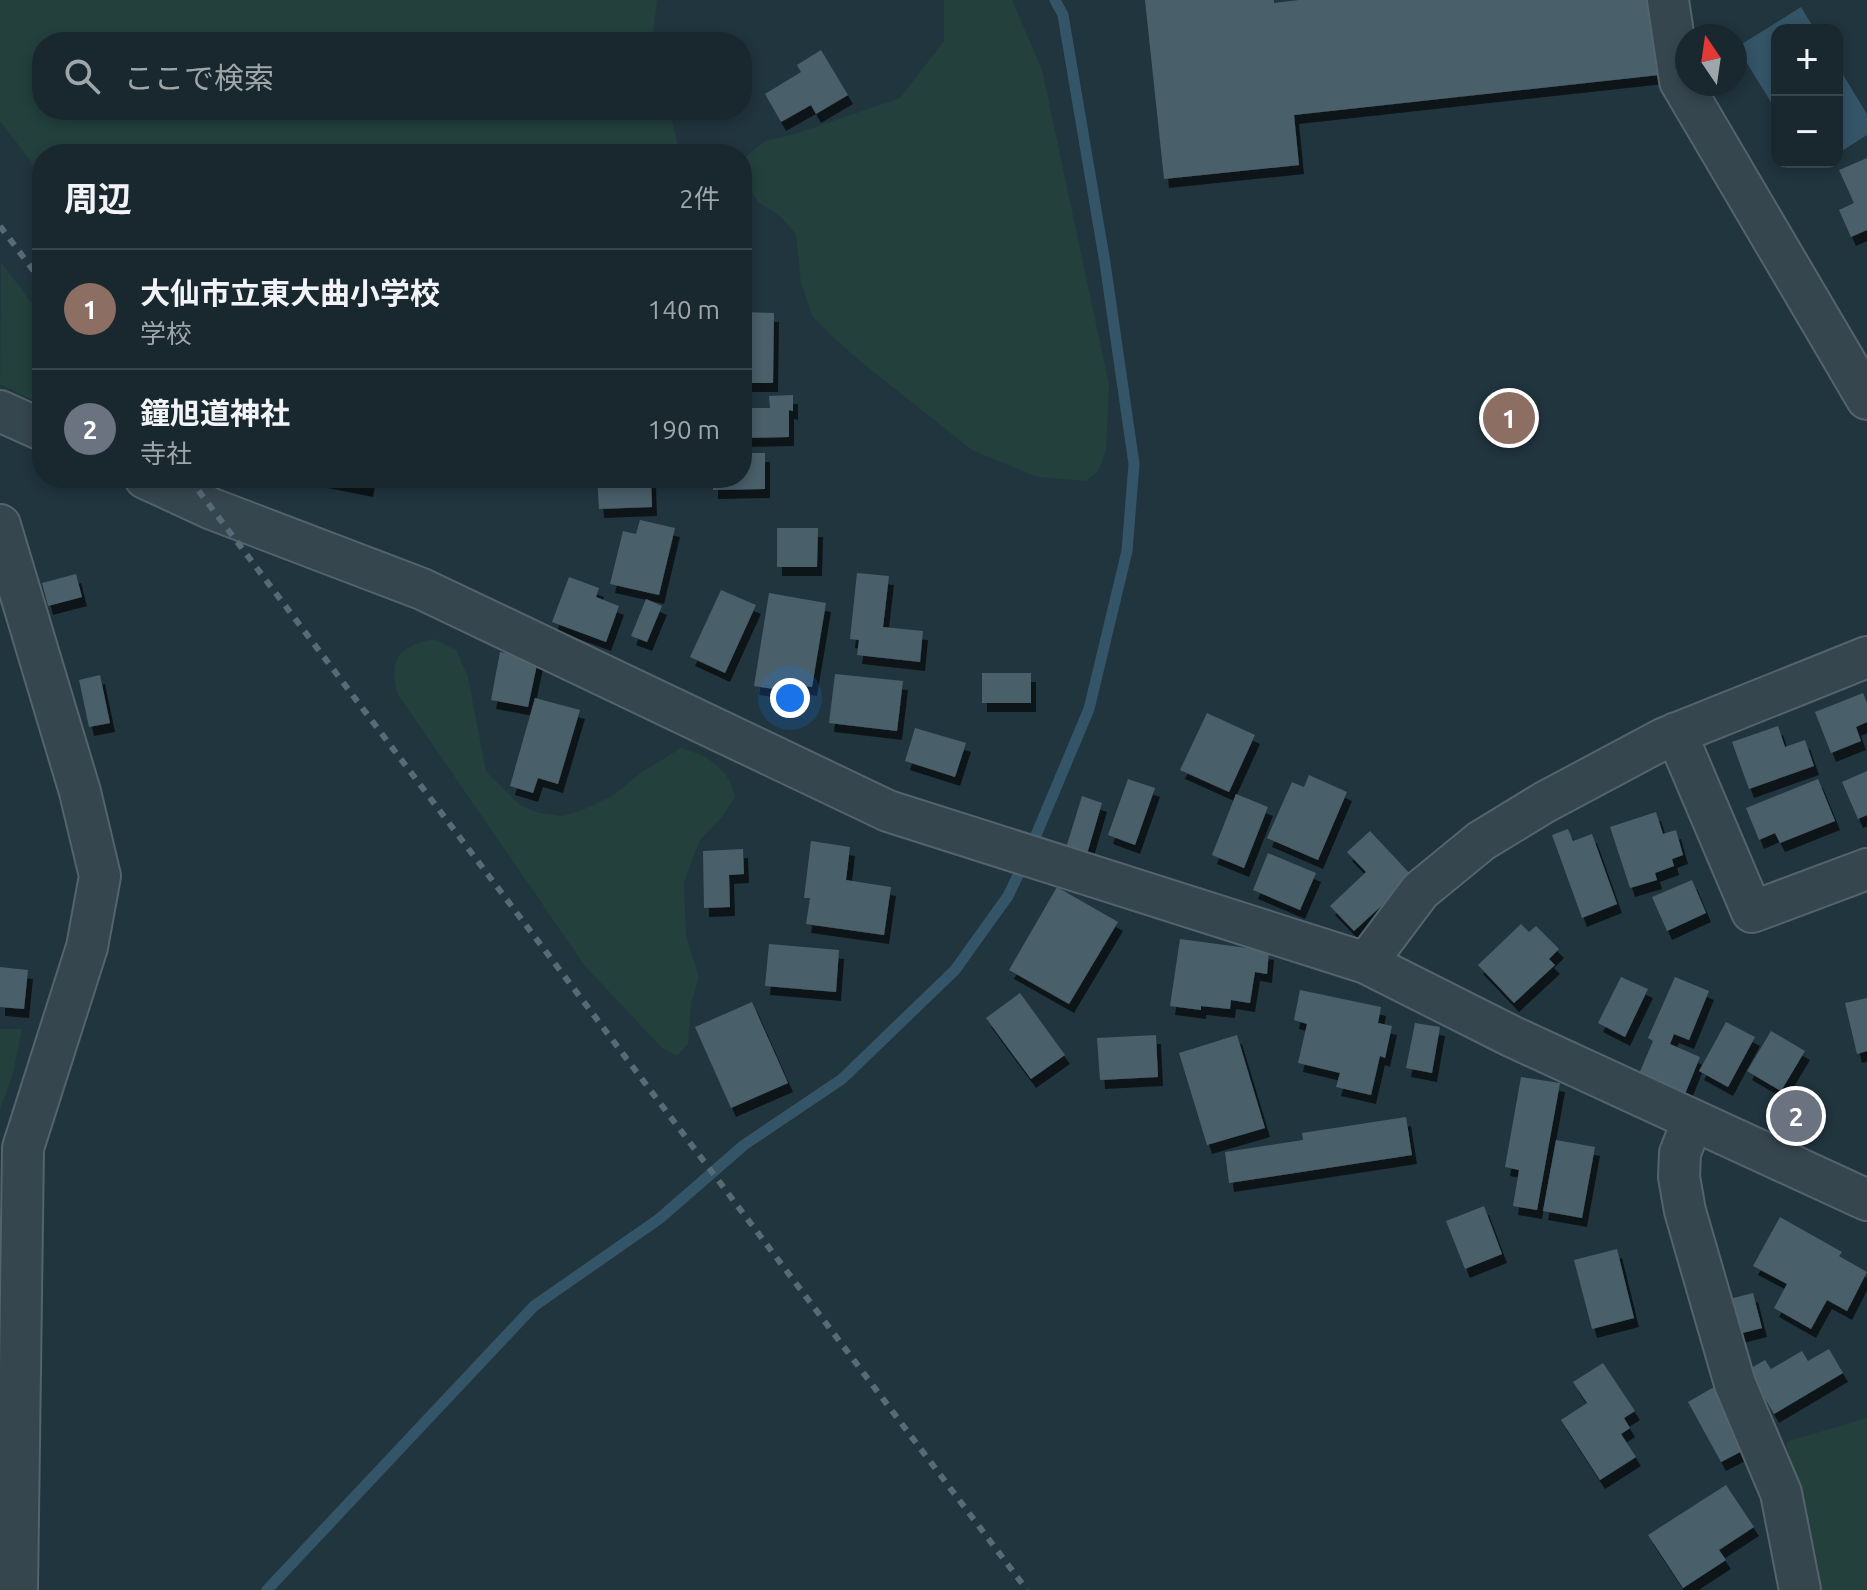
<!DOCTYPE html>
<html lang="ja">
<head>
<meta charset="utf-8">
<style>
  body { margin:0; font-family:Ubuntu,"Noto Sans JP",sans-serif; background:#26343b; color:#f1f3f6 }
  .controls { position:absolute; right:24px; top:24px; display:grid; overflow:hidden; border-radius:16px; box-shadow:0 4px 12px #0003 }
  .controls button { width:72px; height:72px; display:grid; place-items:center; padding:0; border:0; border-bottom:2px solid #37444b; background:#19282f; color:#f1f3f6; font:40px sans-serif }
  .compass { position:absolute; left:1675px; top:24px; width:72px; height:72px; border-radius:50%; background:#19282f; box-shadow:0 4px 12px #0003; rotate:347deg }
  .you { position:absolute; left:790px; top:698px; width:28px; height:28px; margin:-20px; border:6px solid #fff; border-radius:50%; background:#1a73e8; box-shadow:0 0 0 12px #1a73e833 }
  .badge { display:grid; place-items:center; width:52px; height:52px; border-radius:50%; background:#81ceff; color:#fff; font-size:26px; font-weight:700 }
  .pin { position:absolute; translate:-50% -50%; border:4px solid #fff; box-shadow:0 2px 8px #0006 }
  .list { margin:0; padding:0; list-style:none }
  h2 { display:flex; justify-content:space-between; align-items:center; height:104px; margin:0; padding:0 32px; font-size:34px }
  h2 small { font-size:26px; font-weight:400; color:#9fa6aa }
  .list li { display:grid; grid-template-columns:52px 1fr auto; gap:24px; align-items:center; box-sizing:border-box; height:120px; padding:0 32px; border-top:2px solid #37444b }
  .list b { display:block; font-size:30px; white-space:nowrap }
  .list p { margin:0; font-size:26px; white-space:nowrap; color:#9fa6aa }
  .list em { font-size:26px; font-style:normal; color:#9fa6aa }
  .icon { flex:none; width:44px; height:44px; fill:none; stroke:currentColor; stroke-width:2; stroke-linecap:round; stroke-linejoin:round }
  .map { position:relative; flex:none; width:1867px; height:1590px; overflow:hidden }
  .search { position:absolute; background:#19282f; box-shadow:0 4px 12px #0003; left:32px; top:32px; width:720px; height:88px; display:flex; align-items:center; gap:20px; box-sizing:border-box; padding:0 28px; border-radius:32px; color:#9fa6aa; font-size:30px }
  .panel { position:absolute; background:#19282f; box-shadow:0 4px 12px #0003; left:32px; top:144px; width:720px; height:344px; border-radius:32px }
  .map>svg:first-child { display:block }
</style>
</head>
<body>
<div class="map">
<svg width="1867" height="1590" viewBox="0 0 1867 1590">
  <defs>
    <filter id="shadow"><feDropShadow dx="5" dy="9" stdDeviation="0" flood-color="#0009"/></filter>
  </defs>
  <rect width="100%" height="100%" fill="#21353f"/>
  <path fill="#23403c" d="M 0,0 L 657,0 L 652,42 L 42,42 L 42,110 L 669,110 L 680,154 L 42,154 L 42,176 L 0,121 Z
    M 944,0 L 1012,0 L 1042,70 L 1109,385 L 1106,451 L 1098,471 L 1086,481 L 1037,477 L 972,450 L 860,361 L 833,337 L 813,317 L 801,283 L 796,234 L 780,216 L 758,202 L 743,177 L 744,158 L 765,141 L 798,133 L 900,98 L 944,41 Z
    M 1,262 L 42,317 L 42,405 L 0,384 Z
    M 433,639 L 456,650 L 468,677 L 486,772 L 520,805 L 539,813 L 561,816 L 580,811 L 614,795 L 642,772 L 681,748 C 708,756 729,768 735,797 L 722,817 L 700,840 L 684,882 L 686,935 L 699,978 L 691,1003 L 688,1044 L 677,1056 L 662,1048 L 585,966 L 397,693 C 389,658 399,647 433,639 Z
    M 0,1029 L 22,1029 L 13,1074 L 0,1109 Z
    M 1867,1418 L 1867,1590 L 1817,1590 L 1786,1442 Z"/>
  <path fill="#345567" d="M 1801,7 L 1815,30 L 1777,30 L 1777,112 L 1737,47 Z
    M 1837,65 L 1867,114 L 1867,135 L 1837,154 Z"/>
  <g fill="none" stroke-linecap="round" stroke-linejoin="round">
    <path stroke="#345567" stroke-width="11" d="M 1031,847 L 1089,709 L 1127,551 L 1134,464 L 1105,263 L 1063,15 L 1055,0
      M 267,1590 L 534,1306 L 659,1219 L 744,1145 L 842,1079 L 955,970 L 1008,896 L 1024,863"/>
  </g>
  <path fill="#4a5f6a" filter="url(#shadow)" d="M 1145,0 L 1274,0 L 1274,3 L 1299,0 L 1650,0 L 1659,75 L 1294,115 L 1299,165 L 1164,179 Z
    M 821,50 L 848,95 L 816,114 L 811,105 L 781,122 L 765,94 L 801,72 L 797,65 Z
    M 1867,158 L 1867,230 L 1851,237 L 1839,210 L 1854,203 L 1839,170 Z
    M 742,312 L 774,313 L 773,383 L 742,383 Z
    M 793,395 L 793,411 L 789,410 L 789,437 L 742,438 L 742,408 L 770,408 L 769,396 Z
    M 742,453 L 765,453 L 765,489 L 713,490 L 713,478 L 742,478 Z
    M 318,478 L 370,478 L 368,488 Z
    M 597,478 L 651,478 L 652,507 L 599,509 Z
    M 640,520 L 675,528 L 659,595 L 610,584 L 623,531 L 636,534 Z
    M 777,528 L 818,528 L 817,567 L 777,567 Z
    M 857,573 L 889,576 L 883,627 L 923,631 L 920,662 L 857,655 L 859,640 L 850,639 Z
    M 76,574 L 82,597 L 48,606 L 42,583 Z
    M 569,577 L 599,588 L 596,597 L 619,606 L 606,642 L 552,622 Z
    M 721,590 L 756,605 L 725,673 L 690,657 Z
    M 769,593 L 826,603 L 812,687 L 788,683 L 787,691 L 754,686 Z
    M 646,599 L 662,606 L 647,642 L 631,636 Z
    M 500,652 L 538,660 L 528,707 L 491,700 Z
    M 982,673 L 1031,673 L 1031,703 L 982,703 Z
    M 835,674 L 903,681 L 897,731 L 829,723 Z
    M 100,675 L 110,723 L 89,727 L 79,680 Z
    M 1863,693 L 1867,703 L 1867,722 L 1856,727 L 1861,741 L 1831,753 L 1815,712 Z
    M 535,698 L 580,710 L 558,784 L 538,778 L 533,793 L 510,786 Z
    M 1207,713 L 1255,735 L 1229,792 L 1180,770 Z
    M 1778,726 L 1785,747 L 1805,740 L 1814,766 L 1749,789 L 1732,742 Z
    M 915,728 L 966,743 L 955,777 L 905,761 Z
    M 1867,771 L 1867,815 L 1858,819 L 1842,782 Z
    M 1309,775 L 1347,792 L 1318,860 L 1267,838 L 1292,782 L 1304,787 Z
    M 1128,779 L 1155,788 L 1135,845 L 1108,835 Z
    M 1818,779 L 1835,821 L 1780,843 L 1775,833 L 1759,840 L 1746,808 Z
    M 1236,794 L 1268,807 L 1244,868 L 1212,855 Z
    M 1082,796 L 1102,803 L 1087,854 L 1066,848 Z
    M 1656,812 L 1663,834 L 1676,830 L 1683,855 L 1672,859 L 1674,866 L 1655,873 L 1657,880 L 1630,888 L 1610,827 Z
    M 1568,829 L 1573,841 L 1592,834 L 1617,904 L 1582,918 L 1552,835 Z
    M 1370,831 L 1413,877 L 1354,931 L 1330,906 L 1366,872 L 1347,852 Z
    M 811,841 L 850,847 L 846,880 L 891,887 L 884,935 L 806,924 L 810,898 L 804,898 Z
    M 743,849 L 744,874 L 729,875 L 730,907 L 704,908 L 703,851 Z
    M 1268,853 L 1316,873 L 1300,910 L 1253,890 Z
    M 1692,880 L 1706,913 L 1667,931 L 1652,897 Z
    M 1057,887 L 1118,922 L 1069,1004 L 1009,970 Z
    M 1521,924 L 1529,932 L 1536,926 L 1559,949 L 1549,959 L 1555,965 L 1514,1003 L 1478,965 Z
    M 1180,939 L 1269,951 L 1267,974 L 1255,972 L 1250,1003 L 1231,1000 L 1230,1009 L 1201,1006 L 1201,1010 L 1170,1006 Z
    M 769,944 L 839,950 L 836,992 L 765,986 Z
    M 0,967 L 28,970 L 24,1009 L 0,1007 Z
    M 1621,977 L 1648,989 L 1625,1037 L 1598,1023 Z
    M 1675,977 L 1709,991 L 1689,1040 L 1674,1034 L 1670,1044 L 1700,1057 L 1685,1094 L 1639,1074 L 1653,1041 L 1648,1038 Z
    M 1300,990 L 1381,1007 L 1378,1023 L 1392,1026 L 1385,1058 L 1380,1056 L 1371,1095 L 1336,1087 L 1340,1073 L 1298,1063 L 1307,1024 L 1294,1020 Z
    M 1020,993 L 1065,1055 L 1031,1079 L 986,1018 Z
    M 1867,998 L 1867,1051 L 1857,1054 L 1845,1003 Z
    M 752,1002 L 788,1083 L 731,1108 L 695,1027 Z
    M 1726,1022 L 1755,1037 L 1728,1087 L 1699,1071 Z
    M 1415,1023 L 1440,1027 L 1432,1073 L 1406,1068 Z
    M 1771,1031 L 1805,1051 L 1781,1091 L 1747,1071 Z
    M 1156,1035 L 1158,1077 L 1100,1080 L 1097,1038 Z
    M 1237,1035 L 1265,1128 L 1207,1145 L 1179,1053 Z
    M 1521,1077 L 1560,1083 L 1537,1210 L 1513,1206 L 1519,1170 L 1505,1167 Z
    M 1797,1096 L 1814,1111 L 1794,1133 L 1777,1118 Z
    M 1406,1117 L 1412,1155 L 1229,1183 L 1225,1152 L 1303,1140 L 1302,1133 Z
    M 1556,1140 L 1595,1147 L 1582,1218 L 1543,1211 Z
    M 1484,1206 L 1502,1254 L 1465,1269 L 1446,1221 Z
    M 1780,1217 L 1842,1252 L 1839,1256 L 1867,1272 L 1847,1311 L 1827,1300 L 1811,1329 L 1774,1308 L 1787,1284 L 1753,1266 Z
    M 1617,1249 L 1634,1318 L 1592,1329 L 1574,1260 Z
    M 1753,1293 L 1762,1328 L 1735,1335 L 1726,1300 Z
    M 1829,1349 L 1843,1373 L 1774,1414 L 1748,1370 L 1765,1360 L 1771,1369 L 1802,1351 L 1808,1361 Z
    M 1603,1363 L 1635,1411 L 1624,1418 L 1630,1428 L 1621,1434 L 1636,1457 L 1600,1480 L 1561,1420 L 1587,1403 L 1573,1382 Z
    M 1714,1387 L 1748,1448 L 1721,1462 L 1688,1402 Z
    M 1726,1485 L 1754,1527 L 1719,1550 L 1726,1560 L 1683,1588 L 1648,1535 Z"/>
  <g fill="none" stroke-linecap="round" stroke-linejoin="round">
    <g stroke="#54636c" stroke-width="44">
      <path id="minor" d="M 1668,0 L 1680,81 L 1867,399
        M 0,411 L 42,430
        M 145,478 L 212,509 L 422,589 L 888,811 L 1366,963 L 1511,1036 L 1867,1200
        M 0,525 L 80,792 L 100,876 L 87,947 L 23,1148 L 17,1590
        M 1676,733 L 1752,912 L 1867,869
        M 1366,963 L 1420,891 L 1481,841 L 1545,802 L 1665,738 L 1867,657
        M 1693,1120 L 1680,1153 L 1679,1177 L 1685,1211 L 1735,1384 L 1781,1493 L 1800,1590"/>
    </g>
    <use href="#minor" stroke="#36464f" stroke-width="40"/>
    <path stroke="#576b76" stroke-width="6" stroke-dasharray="8 8" stroke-linecap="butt" d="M 0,226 L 42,282
      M 189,478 L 1027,1590"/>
  </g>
</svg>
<div class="controls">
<button>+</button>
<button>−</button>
</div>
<svg class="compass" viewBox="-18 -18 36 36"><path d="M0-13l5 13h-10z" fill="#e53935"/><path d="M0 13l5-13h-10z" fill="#9fa6aa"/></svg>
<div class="you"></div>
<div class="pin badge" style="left:1509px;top:418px;background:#8d6e63">1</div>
<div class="pin badge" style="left:1796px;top:1116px;background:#6b7280">2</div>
<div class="search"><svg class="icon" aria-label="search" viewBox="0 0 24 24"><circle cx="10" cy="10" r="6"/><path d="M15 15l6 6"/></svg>ここで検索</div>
<section class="panel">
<h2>周辺<small>2件</small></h2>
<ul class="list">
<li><span class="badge" style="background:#8d6e63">1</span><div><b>大仙市立東大曲小学校</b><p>学校</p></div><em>140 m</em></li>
<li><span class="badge" style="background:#6b7280">2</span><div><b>鐘旭道神社</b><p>寺社</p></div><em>190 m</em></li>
</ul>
</section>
</div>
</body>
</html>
